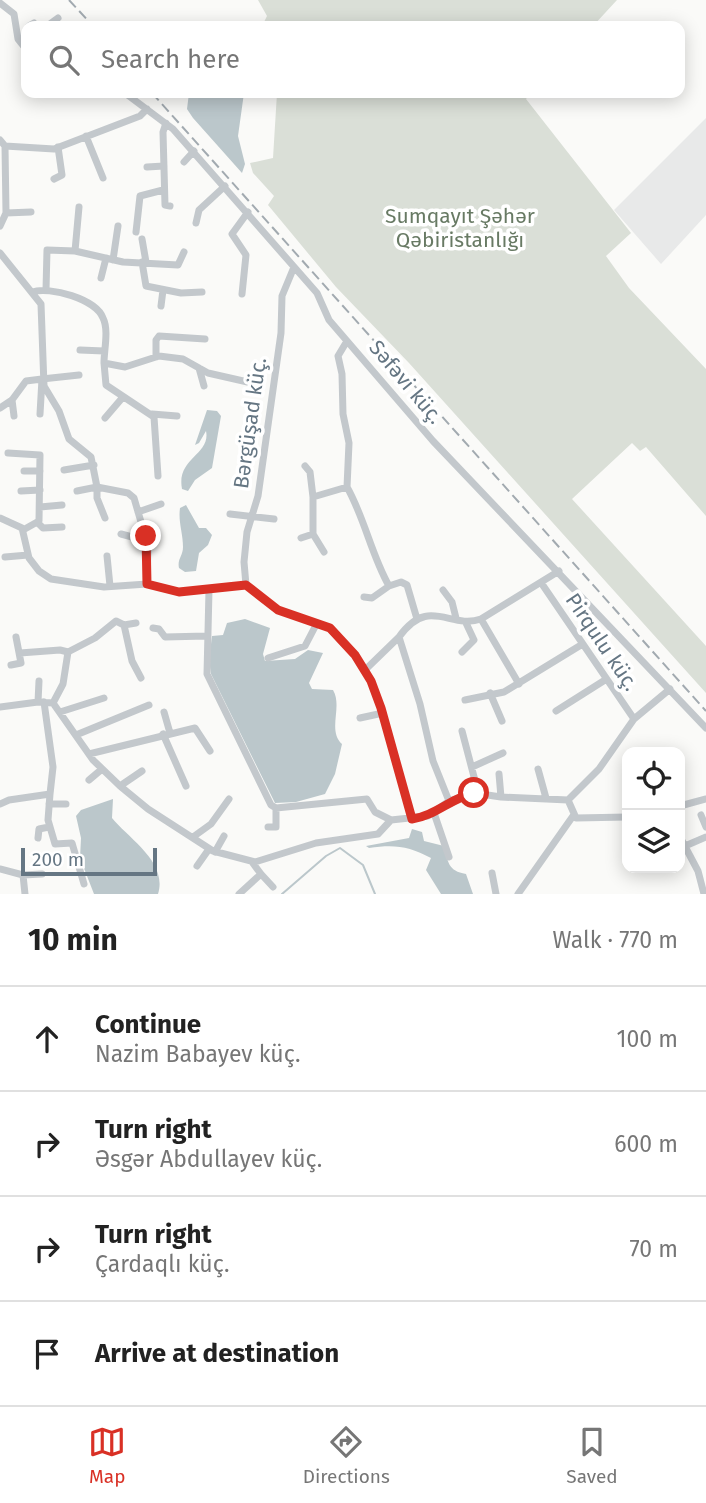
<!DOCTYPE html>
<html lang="en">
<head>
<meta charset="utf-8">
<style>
  body { margin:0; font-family:"Fira Sans",sans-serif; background:#f2f2f2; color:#222 }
  .controls { position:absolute; right:21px; bottom:21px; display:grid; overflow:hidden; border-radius:14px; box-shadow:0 4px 18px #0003 }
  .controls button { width:63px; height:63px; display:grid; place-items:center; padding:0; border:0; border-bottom:2px solid #e0e0e0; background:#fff; color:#222; font:35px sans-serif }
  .scale { position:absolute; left:21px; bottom:18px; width:136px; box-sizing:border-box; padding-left:7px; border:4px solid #657683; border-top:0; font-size:19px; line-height:24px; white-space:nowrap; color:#657683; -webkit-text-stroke:5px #fff; paint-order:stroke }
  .stop { position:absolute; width:21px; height:21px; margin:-16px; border:5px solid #d93025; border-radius:50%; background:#fff }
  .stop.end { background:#d93025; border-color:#fff; box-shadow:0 2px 7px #0008 }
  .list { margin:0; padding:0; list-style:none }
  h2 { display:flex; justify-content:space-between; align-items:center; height:91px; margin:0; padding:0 28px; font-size:30px }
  h2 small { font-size:23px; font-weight:400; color:#767676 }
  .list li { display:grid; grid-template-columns:46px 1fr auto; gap:21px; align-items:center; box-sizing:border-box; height:105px; padding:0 28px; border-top:2px solid #e0e0e0 }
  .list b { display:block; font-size:26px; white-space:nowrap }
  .list p { margin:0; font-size:23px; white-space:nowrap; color:#767676 }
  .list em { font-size:23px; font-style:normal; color:#767676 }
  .icon { flex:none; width:38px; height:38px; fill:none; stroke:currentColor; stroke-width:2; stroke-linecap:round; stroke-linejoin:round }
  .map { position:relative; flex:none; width:706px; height:894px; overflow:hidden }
  .search { position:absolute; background:#fff; box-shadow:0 4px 18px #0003; left:21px; right:21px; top:21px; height:77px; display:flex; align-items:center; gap:18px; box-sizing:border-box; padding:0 24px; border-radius:14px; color:#767676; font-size:26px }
  .sheet { height:511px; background:#fff }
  nav { display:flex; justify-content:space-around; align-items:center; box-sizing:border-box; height:98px; border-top:2px solid #e0e0e0; background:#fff; font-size:19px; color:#767676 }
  nav a { display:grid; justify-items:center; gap:4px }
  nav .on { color:#d93025 }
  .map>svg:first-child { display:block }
</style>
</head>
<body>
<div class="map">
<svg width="706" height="894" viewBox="0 0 706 894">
  <rect width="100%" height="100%" fill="#fafaf8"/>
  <path fill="#e8e9e9" d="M 706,118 L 706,215 L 661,264 L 614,210 Z"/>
  <path fill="#dadfd7" d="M 258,0 L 617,0 L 593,26 L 262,26 L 267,16 Z
    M 277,93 L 531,93 L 526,99 L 631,233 L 606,256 L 629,288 L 706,369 L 706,516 L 646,447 L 640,451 L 632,443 L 572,499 L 706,646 L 706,693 L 409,363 L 336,287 L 268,205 L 274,196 L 253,173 L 250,163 L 273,158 Z"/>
  <path fill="#bbc7cb" d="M 189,93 L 244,93 L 238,136 L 245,164 L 242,173 L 193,118 L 187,109 Z
    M 207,410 L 217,411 L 221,416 L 212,468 L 195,480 L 188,491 L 182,489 C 176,458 211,455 206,431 L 199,443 L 195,445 Z
    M 186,505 L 199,528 L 206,528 L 212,535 L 208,545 L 199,553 L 196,571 L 185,572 L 179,568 C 177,559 183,556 183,547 C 183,533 178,522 180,508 Z
    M 245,619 L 270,628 L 263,654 L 265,661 L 295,659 L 308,650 L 323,653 L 309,683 L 312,689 L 333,690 C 343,707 327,730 342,744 L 335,774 L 325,794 L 296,802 L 275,803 L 211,674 L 209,660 L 212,636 L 223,635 L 227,623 Z
    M 113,799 L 112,818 C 129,839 168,862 158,894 L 94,894 L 80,858 L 81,838 L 76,816 L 81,810 Z
    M 412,829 L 422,832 L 424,841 L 444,846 C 448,862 448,871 466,874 L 473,894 L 441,894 L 426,870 L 431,858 C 409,846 394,844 369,848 L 366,846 L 409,838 Z"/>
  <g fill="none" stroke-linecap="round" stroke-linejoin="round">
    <path stroke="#bbc7cb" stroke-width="2" d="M 282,894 L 326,856 L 340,848 L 363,865 L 375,894"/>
    <path stroke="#c3c8cc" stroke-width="7" d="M 0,3 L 14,14 L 18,39 L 26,49
      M 29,26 L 34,23
      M 47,26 L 58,18
      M 125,93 L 173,129 L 317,293 L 329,320 L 433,441 L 706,728
      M 166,123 L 163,132 L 165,205 L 170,206
      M 86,136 L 103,178
      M 0,140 L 5,146 L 54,149 L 140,116 L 147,109
      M 184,162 L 194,151
      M 147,167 L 164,166
      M 54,179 L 62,175 L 58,147
      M 79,207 L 75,251 L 123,262 L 178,265 L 184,252
      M 6,213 L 31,212
      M 196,223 L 199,210 L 225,186
      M 0,226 L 6,213 L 5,146
      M 136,232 L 140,196 L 163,190
      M 142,239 L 146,262
      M 0,253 L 41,304 L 44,386 L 59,411 L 69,439 L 91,457 L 97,487 L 128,493 L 134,498 L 148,546 L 147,584
      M 113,260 L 118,226
      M 142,262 L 146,286 L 181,293 L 202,292
      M 101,278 L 106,258
      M 46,290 L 47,250 L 75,251
      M 32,292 C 50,286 96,299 103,318 C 109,330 104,350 104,363 L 125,367 L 159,356 L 183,359 L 208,373 L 252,383
      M 242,294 L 246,255 L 232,234 L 248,212
      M 161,306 L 163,290
      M 80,350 L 104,351
      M 156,357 L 156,340 L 159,336 L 205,339
      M 104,363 L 106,385 L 154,417 L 158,476
      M 199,368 L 204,386
      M 42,379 L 79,375
      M 12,400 L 14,416
      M 0,408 L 12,400 L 26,381 L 42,379 L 40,414
      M 152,414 L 177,416
      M 105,418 L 123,397
      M 8,453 L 40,455 L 39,521 L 23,530
      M 305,466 L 310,472 L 313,497
      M 64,470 L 94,465
      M 24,471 L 40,471
      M 347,487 L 349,443 L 343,414 L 342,374 L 338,356 L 347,341
      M 21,491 L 40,490
      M 77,491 L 97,487 L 97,498 L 105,518
      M 40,507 L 62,505
      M 138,512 L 161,504
      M 230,514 L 274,519
      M 0,518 L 22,528 L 29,558 L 39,571 L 51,579 L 104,587 L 147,584 L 179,592 L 246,585 L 278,610 L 329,628 L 355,655 L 371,681 L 381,708 L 412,819
      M 38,523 L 43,528 L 62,527
      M 121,534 L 147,541
      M 313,534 L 324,552
      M 301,538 L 313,534 L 313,497 L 347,487 C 365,519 371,554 389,586 L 401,582 L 407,585 L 417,619
      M 107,556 L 110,586
      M 5,557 L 28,555
      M 542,584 L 634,719
      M 246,585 L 244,562 L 247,532 L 258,496 L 281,333 L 282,296 L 294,267
      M 209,590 L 207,674 L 271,805 L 276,808 L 367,799 L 375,812 L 391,820
      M 443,590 L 452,602 L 456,618
      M 364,597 L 372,598 L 389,586
      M 481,619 L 519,684
      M 124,625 L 136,623
      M 153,628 L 159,629 L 165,637 L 206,636
      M 462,652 L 474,640 L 466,623
      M 20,653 L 60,650 L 68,652
      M 268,658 L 305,646 L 317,623
      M 11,665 L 21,663 L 16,637
      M 365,670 L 399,637
      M 490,693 L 502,721
      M 465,700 L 504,692 L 581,645
      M 38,702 L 39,681
      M 53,703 L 63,684 L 68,652 L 95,638 L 116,621 L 124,625 L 132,661 L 141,678
      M 0,707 L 38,702 L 53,703 L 93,760 L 120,786 L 148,809 L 213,851 L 255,862 L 316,843 L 378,834 L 391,820 L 428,816 L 449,801 L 474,793 L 501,797 L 568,800 L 599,769 L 634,719 L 670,689
      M 556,711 L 605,680
      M 60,712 L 104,698
      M 164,712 L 170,733
      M 360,718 L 383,713
      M 462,731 L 478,792
      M 163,734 L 186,786
      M 76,735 L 149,705
      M 89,754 L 195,728 L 210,751
      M 472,767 L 503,753
      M 538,769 L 546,798
      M 499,774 L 501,797
      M 89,780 L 102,769
      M 120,786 L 142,771
      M 50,794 L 48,820 L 55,844 L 72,843 L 84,884
      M 568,800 L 576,818 L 627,817
      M 449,801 L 433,761 L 420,704 L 399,637 C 429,595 450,630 481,619 L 559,571
      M 0,804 L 9,800 L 50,794 L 53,767 L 44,702
      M 49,804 L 66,804
      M 680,806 L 706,799
      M 434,813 L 449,857
      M 701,815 L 706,827
      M 268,827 L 276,827 L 276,808
      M 193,837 L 211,824 L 229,799
      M 680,837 L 698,871 L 704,894
      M 38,838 L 39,829 L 49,827
      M 685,846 L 706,837
      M 215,852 L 224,836
      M 197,866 L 209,849
      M 0,869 L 23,875 L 25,894
      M 492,873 L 496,894
      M 261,874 L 273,887
      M 23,875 L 42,874
      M 239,894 L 261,874 L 252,862
      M 518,894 L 573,816"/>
    <path stroke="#a2aab0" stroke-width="2" stroke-dasharray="10 5" stroke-linecap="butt" d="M 69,0 L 93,26
      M 152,93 L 706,711"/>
  </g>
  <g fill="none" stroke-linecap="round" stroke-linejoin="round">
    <path stroke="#d93025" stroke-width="9" d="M 146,536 L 147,584 L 179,592 L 246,585 L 278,610 L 330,628 L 355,655 L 371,681 L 381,708 L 412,819 C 435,816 451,798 474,793"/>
  </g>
  <g text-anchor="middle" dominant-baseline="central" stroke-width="7" stroke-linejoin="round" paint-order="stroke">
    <g font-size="21" fill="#687a64" stroke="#fff">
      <text x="460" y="216">Sumqayıt Şəhər<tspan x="460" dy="24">Qəbiristanlığı</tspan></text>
    </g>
    <g font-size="21" fill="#657683" stroke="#fff">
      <text transform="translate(406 382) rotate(50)">Səfəvi küç.</text>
      <text transform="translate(250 423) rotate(-82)">Bərgüşad küç.</text>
      <text transform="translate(602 642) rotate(56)">Pirqulu küç.</text>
    </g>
  </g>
</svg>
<div class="controls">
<button><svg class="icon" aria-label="locate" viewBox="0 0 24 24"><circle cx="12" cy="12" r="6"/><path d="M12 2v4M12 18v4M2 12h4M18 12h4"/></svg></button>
<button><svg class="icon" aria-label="layers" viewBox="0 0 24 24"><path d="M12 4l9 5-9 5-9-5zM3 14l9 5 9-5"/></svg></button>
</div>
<div class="scale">200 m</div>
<div class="stop" style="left:474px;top:793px"></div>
<div class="stop end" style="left:146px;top:536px"></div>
<div class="search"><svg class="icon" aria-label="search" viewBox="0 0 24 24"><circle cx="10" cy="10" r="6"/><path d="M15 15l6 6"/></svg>Search here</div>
</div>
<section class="sheet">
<h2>10 min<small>Walk · 770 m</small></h2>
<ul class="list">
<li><svg class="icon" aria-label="ahead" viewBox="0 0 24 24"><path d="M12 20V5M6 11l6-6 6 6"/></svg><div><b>Continue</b><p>Nazim Babayev küç.</p></div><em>100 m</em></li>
<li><svg class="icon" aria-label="right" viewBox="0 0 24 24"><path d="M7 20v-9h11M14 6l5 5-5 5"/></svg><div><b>Turn right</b><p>Əsgər Abdullayev küç.</p></div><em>600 m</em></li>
<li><svg class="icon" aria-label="right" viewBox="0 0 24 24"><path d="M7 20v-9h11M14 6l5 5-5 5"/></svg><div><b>Turn right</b><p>Çardaqlı küç.</p></div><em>70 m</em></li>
<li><svg class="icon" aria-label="arrive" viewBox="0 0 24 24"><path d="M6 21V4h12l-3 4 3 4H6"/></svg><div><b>Arrive at destination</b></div></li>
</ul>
</section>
<nav>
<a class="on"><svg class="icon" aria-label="map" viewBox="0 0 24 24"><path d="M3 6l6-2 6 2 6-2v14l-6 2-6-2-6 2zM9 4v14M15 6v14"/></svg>Map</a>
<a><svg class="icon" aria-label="directions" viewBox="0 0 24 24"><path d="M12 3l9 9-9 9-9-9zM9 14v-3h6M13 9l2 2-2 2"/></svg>Directions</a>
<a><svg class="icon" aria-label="saved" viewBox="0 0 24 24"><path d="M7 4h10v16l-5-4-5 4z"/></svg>Saved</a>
</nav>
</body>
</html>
